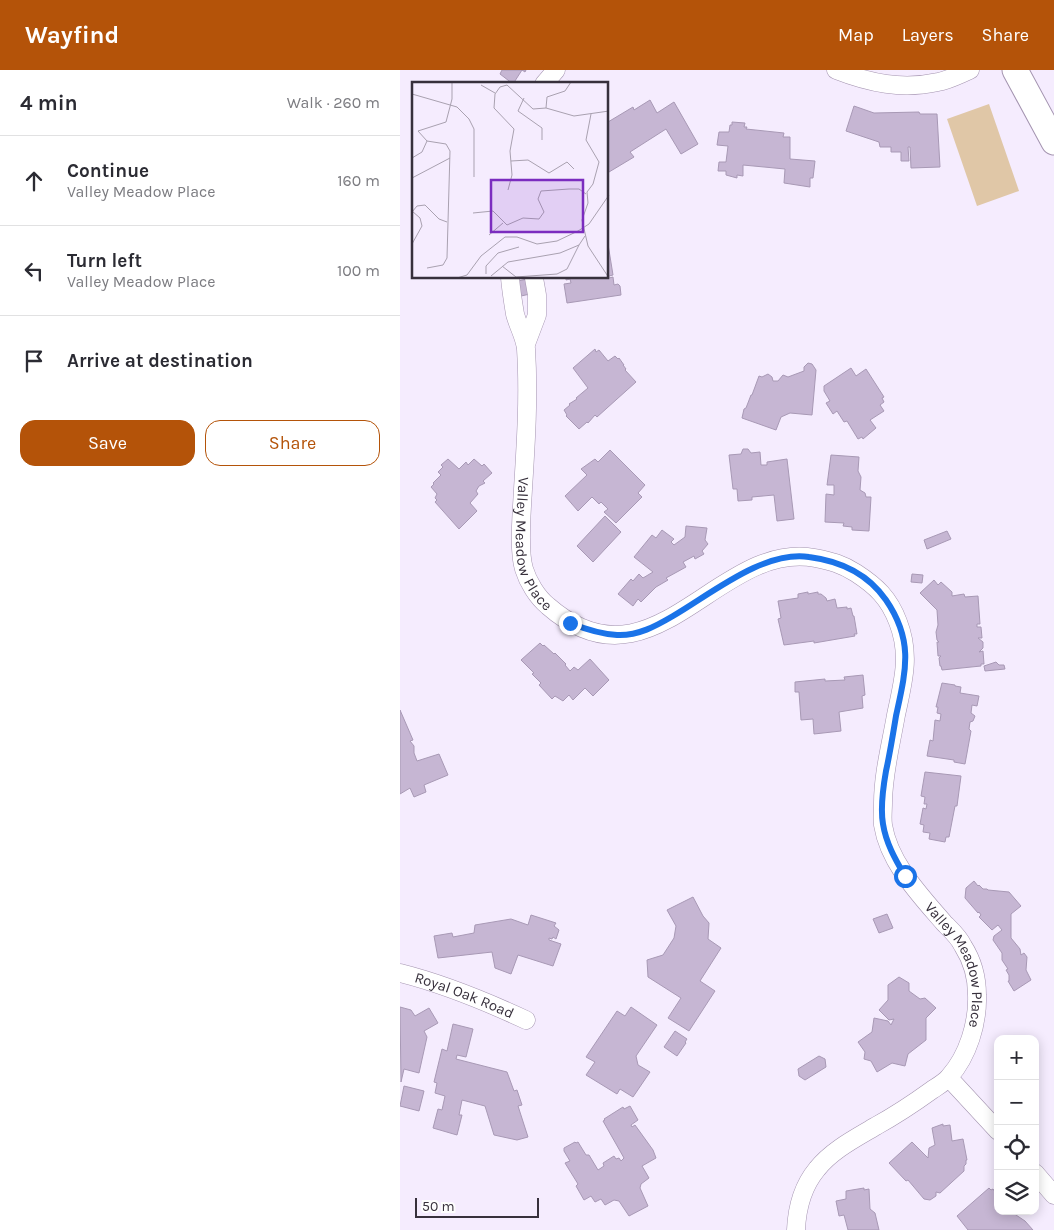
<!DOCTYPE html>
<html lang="en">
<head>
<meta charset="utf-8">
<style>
  body { margin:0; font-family:Karla,sans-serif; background:#f2f2f3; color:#2b2b33 }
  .controls { position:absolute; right:15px; bottom:15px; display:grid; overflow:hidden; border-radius:10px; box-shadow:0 2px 12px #0003 }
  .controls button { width:45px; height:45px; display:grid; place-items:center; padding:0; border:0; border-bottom:1px solid #e1e1e2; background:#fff; color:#2b2b33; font:25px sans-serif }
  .scale { position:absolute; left:15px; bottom:12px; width:124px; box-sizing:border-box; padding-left:5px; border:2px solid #37303c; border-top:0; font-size:14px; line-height:18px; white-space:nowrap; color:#37303c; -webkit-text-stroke:4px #fdfdfd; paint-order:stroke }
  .stop { position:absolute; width:15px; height:15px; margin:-11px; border:4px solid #1a73e8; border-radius:50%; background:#fff }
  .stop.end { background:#1a73e8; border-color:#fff; box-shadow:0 1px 5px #0008 }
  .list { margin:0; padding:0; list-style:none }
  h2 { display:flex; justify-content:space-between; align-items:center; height:65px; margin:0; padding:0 20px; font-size:21px }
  h2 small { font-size:16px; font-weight:400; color:#7c7c81 }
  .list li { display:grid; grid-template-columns:32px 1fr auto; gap:15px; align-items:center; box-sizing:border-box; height:90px; padding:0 20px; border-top:1px solid #e1e1e2 }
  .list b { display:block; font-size:19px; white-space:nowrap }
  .list p { margin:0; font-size:16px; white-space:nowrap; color:#7c7c81 }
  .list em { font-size:16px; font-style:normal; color:#7c7c81 }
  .actions { display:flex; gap:10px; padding:15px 20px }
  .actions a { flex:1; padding:11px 0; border:1px solid #b45309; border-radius:15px; text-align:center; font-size:18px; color:#b45309 }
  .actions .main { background:#b45309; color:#fff }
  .icon { flex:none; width:28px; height:28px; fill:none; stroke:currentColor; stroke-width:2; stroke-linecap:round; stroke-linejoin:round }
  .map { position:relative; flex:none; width:654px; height:1160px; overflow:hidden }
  header { display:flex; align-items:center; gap:30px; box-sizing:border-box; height:70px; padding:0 25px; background:#b45309; color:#fff }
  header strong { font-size:24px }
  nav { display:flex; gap:28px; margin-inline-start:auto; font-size:18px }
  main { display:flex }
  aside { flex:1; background:#fff }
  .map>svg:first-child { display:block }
</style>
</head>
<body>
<header>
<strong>Wayfind</strong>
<nav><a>Map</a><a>Layers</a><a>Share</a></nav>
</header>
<main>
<aside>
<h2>4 min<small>Walk · 260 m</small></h2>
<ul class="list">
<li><svg class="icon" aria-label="ahead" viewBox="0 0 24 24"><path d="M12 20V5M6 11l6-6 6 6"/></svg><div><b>Continue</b><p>Valley Meadow Place</p></div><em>160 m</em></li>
<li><svg class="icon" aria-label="left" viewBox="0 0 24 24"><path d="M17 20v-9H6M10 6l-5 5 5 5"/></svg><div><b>Turn left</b><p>Valley Meadow Place</p></div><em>100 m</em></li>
<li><svg class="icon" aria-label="arrive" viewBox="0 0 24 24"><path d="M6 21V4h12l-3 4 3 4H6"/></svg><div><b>Arrive at destination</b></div></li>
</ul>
<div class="actions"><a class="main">Save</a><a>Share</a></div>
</aside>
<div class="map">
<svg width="654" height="1160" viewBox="0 0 654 1160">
  <rect width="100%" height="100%" fill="#f5ecfe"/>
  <path fill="#e0c7a7" d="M 589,34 L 619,121 L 577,136 L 547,49 Z"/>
  <path fill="#c6b6d3" stroke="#a899b5" d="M 102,0 L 126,0 L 125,2 L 122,0 L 113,14 L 100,4 Z
    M 250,30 L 257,43 L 274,32 L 298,74 L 281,84 L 266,59 L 230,82 L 234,87 L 209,102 L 208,101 L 208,52 L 233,37 L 234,40 Z
    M 454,36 L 474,43 L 519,42 L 520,44 L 537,44 L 540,97 L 511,98 L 510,77 L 508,77 L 509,91 L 501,91 L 501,82 L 491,82 L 491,77 L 480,77 L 479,72 L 446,61 Z
    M 332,52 L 345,53 L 344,57 L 347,57 L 346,59 L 384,63 L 383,67 L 390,67 L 390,89 L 415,91 L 413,108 L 410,108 L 410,117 L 384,113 L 385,99 L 343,95 L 343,106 L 337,105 L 337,108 L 326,105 L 326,101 L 318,101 L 319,92 L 326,92 L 328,76 L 317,75 L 319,62 L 329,62 L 330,55 L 332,55 Z
    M 208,174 L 213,205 L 209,206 L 209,208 L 213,207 L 214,215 L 218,214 L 220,216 L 221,225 L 167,233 L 164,214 L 171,213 L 170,209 L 166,210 L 166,208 L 208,208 Z
    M 127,209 L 130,224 L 121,226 L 118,211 Z
    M 195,279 L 196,282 L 199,280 L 208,291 L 215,286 L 218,289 L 219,288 L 224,295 L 223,295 L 226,299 L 225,300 L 236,312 L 197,347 L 195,345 L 188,353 L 187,352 L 179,359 L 166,346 L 167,345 L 164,340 L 170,335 L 169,334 L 177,329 L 176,328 L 188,318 L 173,298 Z
    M 408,293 L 412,294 L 416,300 L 412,345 L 390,343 L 381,347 L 376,360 L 342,348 L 344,339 L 346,338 L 351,325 L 352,325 L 359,306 L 362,307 L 368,304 L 372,307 L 373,311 L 378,311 L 383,305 L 388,307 L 404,301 L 404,297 Z
    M 451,298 L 456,306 L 466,299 L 484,327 L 482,328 L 484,332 L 480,335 L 484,341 L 470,350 L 476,358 L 463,369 L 462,367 L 458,369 L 447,351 L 444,352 L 437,341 L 433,344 L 426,333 L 430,331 L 424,321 L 424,316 Z
    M 343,379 L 348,379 L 351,383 L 360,382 L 361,395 L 367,395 L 367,392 L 387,389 L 394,449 L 377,451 L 374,425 L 352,427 L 352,430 L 338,431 L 337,419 L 333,419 L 329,385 L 341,384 Z
    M 210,380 L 245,415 L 238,423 L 242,427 L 216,453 L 204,442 L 208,439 L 201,432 L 199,434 L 192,427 L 178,441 L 165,426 L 187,405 L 181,399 L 195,389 L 198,392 Z
    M 431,385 L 459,387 L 458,401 L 461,407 L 460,420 L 465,423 L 466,427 L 471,427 L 469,461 L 452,460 L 452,457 L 443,456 L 444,453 L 425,452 L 426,424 L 434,425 L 434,415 L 427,415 Z
    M 48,389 L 59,399 L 66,392 L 68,395 L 74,389 L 82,396 L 84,394 L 92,403 L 83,411 L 85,413 L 79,416 L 76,421 L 78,424 L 70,433 L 77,441 L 59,459 L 35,432 L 37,430 L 35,428 L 37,424 L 31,417 L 34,414 L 33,413 L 41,405 L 38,402 L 43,397 L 41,395 Z
    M 205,446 L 221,462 L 193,492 L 177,476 Z
    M 286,456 L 307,458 L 305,470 L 308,474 L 302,481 L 304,484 L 295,489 L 294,486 L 283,492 L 286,497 L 266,508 L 268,510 L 256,517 L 241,532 L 238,529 L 233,536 L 218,524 L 231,509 L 233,511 L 239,504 L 243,508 L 253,502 L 234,487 L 252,465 L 256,468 L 262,460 L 274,469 L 271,472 L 274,475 L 285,467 Z
    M 547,461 L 551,469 L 527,479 L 524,470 Z
    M 512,504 L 523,505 L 522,513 L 511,512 Z
    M 534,510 L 538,515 L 541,512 L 552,522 L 552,526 L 564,524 L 565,527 L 578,526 L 580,554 L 577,554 L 577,557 L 581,557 L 582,568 L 578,568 L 583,572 L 583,578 L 579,582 L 583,581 L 584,594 L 581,594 L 581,596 L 542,600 L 541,596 L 540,596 L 539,588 L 541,586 L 538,586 L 537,572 L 539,572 L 537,570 L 536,562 L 538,555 L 537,540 L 520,523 Z
    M 408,522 L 408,524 L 418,522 L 418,524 L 421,524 L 426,528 L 427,531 L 435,529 L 437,538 L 447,537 L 447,539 L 451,538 L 453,546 L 454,546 L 457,564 L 454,564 L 455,566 L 414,573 L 414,571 L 384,575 L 378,549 L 381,548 L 378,531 L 398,528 L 398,524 Z
    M 140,573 L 143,576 L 144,575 L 154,584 L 155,583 L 166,594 L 165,595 L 170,601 L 174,597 L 178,600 L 190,589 L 209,610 L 193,626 L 185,618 L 173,630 L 169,625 L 163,631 L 155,626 L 152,629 L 139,615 L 141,613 L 132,604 L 134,603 L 121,590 Z
    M 596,592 L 599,595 L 604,595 L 605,599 L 585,601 L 584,596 Z
    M 463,605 L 465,625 L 462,626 L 463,638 L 439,642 L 441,661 L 414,664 L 413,649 L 401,650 L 399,622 L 395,622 L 395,612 L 425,609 L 425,611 L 445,610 L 444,607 Z
    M 542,613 L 555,615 L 555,616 L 561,617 L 560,623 L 579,626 L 577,636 L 572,635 L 571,643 L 575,646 L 573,651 L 570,652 L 569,659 L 571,661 L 565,694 L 554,692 L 554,690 L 527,686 L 530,670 L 533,671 L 535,650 L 540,651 L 541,644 L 537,643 L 538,637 L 536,637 Z
    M 0,640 L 13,670 L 10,671 L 14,676 L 14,683 L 17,691 L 39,684 L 48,705 L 24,715 L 26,722 L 14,727 L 10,718 L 0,724 Z
    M 525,702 L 561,706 L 557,736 L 555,736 L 549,767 L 546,767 L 545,772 L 529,769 L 530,763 L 523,762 L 524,755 L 520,754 L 523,738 L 526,739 L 527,734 L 524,734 L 525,727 L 521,726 Z
    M 574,811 L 578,816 L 579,815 L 583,819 L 587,819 L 588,820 L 609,822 L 621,836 L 611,844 L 611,868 L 620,879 L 621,885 L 624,883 L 627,887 L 626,900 L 631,910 L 614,921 L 608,911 L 609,911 L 609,905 L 606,900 L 608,899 L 602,890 L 602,883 L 593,870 L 594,866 L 602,860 L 598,855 L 592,860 L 579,847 L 581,845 L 579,842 L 578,843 L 565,828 L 566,818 Z
    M 293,827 L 303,846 L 309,853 L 308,869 L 321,878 L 300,911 L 315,921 L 289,961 L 268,948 L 281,928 L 248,907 L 247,890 L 263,885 L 274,868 L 276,856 L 267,840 Z
    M 487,844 L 493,858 L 479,863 L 473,849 Z
    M 131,845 L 156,853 L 154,856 L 159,860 L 156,869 L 153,867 L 152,869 L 149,868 L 149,870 L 161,874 L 153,896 L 118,885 L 111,904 L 95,898 L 92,882 L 38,888 L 34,866 L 52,863 L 53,867 L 74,863 L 75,855 L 111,849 L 128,855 Z
    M 499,907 L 509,913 L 509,921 L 520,929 L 525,928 L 536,938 L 526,948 L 526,970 L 508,984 L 505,996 L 492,993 L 477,1002 L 471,991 L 464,989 L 465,982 L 458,972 L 472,962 L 474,948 L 488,951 L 491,955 L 494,949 L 489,950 L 479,940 L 488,930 L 488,915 Z
    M 0,937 L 11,940 L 15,946 L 29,938 L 38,953 L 24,961 L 27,967 L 19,1003 L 4,999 L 1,1012 Z
    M 231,937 L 257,955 L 236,986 L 238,995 L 250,1002 L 233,1027 L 220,1019 L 217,1024 L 186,1005 L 195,992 L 186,987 L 217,941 L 225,946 Z
    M 53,954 L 73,959 L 66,987 L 57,985 L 56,989 L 107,1002 L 114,1021 L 117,1020 L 122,1035 L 118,1036 L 128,1067 L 117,1070 L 94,1065 L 85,1036 L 62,1030 L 59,1045 L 62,1045 L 57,1065 L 33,1058 L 38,1039 L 42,1040 L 45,1026 L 35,1023 L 37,1013 L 34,1012 L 42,979 L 47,981 Z
    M 275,961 L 287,969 L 285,972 L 286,973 L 277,986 L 264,977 Z
    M 419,986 L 425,989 L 426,997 L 405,1010 L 399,1006 L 398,999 Z
    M 4,1016 L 24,1021 L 19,1041 L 0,1036 Z
    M 230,1036 L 238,1050 L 231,1055 L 232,1057 L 235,1055 L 253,1080 L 256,1088 L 242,1096 L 249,1108 L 241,1114 L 240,1118 L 248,1136 L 229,1146 L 219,1131 L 214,1130 L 205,1135 L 201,1129 L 195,1132 L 191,1126 L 184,1130 L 176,1116 L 178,1114 L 165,1093 L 170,1091 L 164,1081 L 164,1078 L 175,1072 L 176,1073 L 178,1072 L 186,1085 L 189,1085 L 198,1100 L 204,1096 L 203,1093 L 214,1086 L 216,1089 L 219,1088 L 221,1091 L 224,1088 L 203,1051 L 205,1050 L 204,1049 L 223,1037 L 224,1039 Z
    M 543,1054 L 543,1056 L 550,1055 L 552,1071 L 563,1069 L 567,1090 L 566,1090 L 566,1094 L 564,1096 L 564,1101 L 540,1123 L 536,1122 L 536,1126 L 530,1130 L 524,1129 L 508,1110 L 506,1111 L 489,1093 L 512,1072 L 528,1088 L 529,1078 L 535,1075 L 532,1058 Z
    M 464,1118 L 464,1120 L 469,1119 L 470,1139 L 475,1143 L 479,1160 L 448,1160 L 444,1145 L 439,1146 L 436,1131 L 446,1129 L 446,1121 Z
    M 589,1118 L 591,1120 L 593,1119 L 598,1126 L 598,1141 L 610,1141 L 625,1151 L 633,1160 L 568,1160 L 557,1146 Z"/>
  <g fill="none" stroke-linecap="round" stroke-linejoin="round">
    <g stroke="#a494b0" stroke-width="19">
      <g id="minor">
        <path d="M 436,0 C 469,13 502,20 538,12 C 549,10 560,4 570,0"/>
        <path d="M 144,14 L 156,0"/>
        <path id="s1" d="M 110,208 C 111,219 113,232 115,244 C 118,256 125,267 126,279 C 129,325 126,372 123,419 C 122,440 118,480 124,499 C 128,512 137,527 148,536 C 253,628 317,470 415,488 C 431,491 442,494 456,503 C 476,516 489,528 498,552 C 511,585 503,612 496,645 C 491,674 483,704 483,733 C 483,740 482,748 483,755 C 489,793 520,825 544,853 C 551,860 559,867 563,876 C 572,890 577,908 577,925 C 578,953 568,986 549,1007 C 545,1012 538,1016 532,1020 C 514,1033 496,1045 476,1056 C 456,1068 432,1080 417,1099 C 402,1117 397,1137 396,1160"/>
        <path d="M 126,274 L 137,245 L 137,225 L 134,208"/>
        <path id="s2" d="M 0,903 C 44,914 85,931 126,950"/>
        <path d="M 549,1008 L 598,1061"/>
        <path d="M 635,1103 L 654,1125"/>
      </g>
    </g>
    <g stroke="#a494b0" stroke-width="27">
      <path id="secondary" d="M 615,0 L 654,72"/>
    </g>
    <use href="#minor" stroke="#fff" stroke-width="18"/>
    <use href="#secondary" stroke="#fff" stroke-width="25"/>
  </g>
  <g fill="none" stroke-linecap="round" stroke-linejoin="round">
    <path stroke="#1a73e8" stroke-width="6" d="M 170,553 C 185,559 200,564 217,565 C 238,566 256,556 273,546 C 311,524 364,480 409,487 C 440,491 468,504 486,530 C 514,571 506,600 496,646 C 493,664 490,683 486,701 C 483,718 480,737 483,754 C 486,773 495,789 505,806"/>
  </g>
  <g text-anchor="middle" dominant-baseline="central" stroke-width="4.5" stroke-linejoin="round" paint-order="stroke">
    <g font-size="15" fill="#37303c" stroke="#fdfdfd">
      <text stroke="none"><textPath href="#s1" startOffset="271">Valley Meadow Place</textPath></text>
      <text stroke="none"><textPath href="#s1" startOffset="1109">Valley Meadow Place</textPath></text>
      <text stroke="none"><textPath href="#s2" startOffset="68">Royal Oak Road</textPath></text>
    </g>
  </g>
  <g transform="translate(12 12)">
    <rect width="196" height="196" fill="#f5ecfe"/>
    <path fill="none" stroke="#a9a1b0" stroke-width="1" d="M 69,3 L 83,11M 0,12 L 45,25 L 57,37 L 62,47 L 62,95M 112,16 L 106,29 L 130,46 L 130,58M 134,26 L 162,34 L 197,29M 134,26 L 135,15 L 153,9 L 159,0M 179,32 L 174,58 L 187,80 L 181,102 L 175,110 L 176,121 L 170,138 L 176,164 L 197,196M 0,76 L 10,70 L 15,59M 99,79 L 116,78 L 137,91 L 155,80 L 162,87M 0,96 L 38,76M 157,107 L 167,107 L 174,112M 96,108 L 100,93 L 98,69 L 102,47 L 82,26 L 83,12 L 88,5 L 95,3 L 121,27 L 134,26M 0,130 L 5,124 L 13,123 L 27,137 L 35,140M 61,131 L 81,129 L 95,143 L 111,136 L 127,137 L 132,130 L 126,117 L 129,109 L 157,107M 77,153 L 91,141M 0,162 L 10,144 L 8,136 L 0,129M 90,184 L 104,195 L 145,192 L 155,187 L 167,163M 15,186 L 31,183 L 35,176 L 38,69 L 34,62 L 15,59 L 6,49 L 34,40 L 40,17 L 40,0M 74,192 L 74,184 L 86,171 L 107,165M 79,194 L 96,180 L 148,171 L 167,163 L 173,154M 45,196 L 55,193 L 69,174 L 93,155 L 105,155 L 125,162 L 145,159 L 166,149 L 177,142 L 197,113"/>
    <path fill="#7b2cbf" fill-opacity="0.15" stroke="#7b2cbf" stroke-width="2.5" d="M 79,98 L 171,98 L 171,150 L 79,150 Z"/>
    <rect width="196" height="196" fill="none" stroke="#37303c" stroke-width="2.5"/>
  </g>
</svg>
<div class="controls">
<button>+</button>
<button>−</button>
<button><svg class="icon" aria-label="locate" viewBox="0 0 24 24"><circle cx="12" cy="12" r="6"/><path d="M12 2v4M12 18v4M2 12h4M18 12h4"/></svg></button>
<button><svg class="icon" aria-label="layers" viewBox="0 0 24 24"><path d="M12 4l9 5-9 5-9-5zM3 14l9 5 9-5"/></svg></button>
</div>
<div class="scale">50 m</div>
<div class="stop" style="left:505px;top:806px"></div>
<div class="stop end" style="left:170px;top:553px"></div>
</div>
</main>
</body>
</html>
